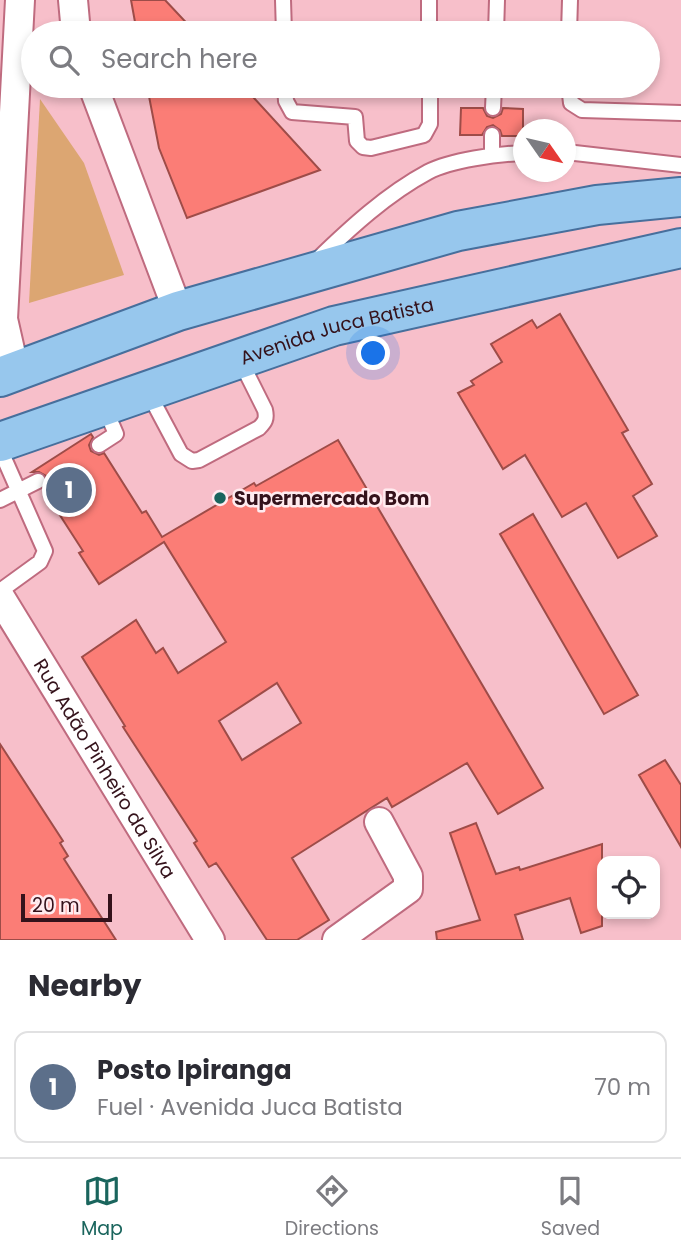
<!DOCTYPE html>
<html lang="en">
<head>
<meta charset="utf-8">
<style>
  body { margin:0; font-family:Poppins,sans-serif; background:#f7f7f7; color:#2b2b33 }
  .controls { position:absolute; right:21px; bottom:21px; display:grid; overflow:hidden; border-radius:14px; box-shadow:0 4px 10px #0003 }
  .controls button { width:63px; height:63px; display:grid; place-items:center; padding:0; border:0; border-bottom:2px solid #e1e1e2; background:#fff; color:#2b2b33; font:35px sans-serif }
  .compass { position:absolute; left:513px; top:119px; width:63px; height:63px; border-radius:50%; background:#fff; box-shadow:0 4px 10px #0003; rotate:124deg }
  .scale { position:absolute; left:21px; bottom:18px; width:91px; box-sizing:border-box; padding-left:7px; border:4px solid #34121b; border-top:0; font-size:19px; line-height:24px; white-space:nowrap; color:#34121b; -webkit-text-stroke:5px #ffebef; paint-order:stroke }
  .you { position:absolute; left:374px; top:354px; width:24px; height:24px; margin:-18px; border:5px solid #fff; border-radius:50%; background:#1a73e8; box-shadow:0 0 0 10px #1a73e833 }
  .badge { display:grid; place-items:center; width:46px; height:46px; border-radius:50%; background:#1a655d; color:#fff; font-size:23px; font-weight:700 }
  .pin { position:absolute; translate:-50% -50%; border:4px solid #fff; box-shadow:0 2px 7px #0006 }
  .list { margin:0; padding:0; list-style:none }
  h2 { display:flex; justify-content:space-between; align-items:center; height:91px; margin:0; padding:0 28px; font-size:30px }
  h2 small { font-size:23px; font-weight:400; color:#7c7c81 }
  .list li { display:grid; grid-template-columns:46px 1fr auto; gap:21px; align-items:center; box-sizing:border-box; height:112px; margin:0 14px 14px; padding:0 14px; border:2px solid #e1e1e2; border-radius:14px }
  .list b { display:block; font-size:26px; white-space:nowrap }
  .list p { margin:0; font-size:23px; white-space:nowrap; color:#7c7c81 }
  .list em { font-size:23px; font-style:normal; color:#7c7c81 }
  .icon { flex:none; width:38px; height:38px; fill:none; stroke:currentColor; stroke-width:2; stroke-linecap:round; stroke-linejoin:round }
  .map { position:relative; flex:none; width:681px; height:940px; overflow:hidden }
  .search { position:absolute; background:#fff; box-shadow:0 4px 10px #0003; left:21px; right:21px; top:21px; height:77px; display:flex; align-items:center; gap:18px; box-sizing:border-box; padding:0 24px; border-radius:38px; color:#7c7c81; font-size:26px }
  .sheet { height:217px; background:#fff }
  nav { display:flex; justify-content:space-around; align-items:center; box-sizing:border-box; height:98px; border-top:2px solid #e1e1e2; background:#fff; font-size:19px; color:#7c7c81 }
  nav a { display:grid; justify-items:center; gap:4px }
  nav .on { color:#1a655d }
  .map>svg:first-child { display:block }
</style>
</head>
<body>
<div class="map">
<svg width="681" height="940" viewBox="0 0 681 940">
  <rect width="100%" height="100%" fill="#f7bfca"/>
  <path fill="#dca672" d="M 40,99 L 84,163 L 124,275 L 29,303 Z"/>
  <path fill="#fb7d76" stroke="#9e4c48" stroke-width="2" fill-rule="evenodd" d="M 131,0 L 165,0 L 196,33 L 137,33 Z
    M 147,86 L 243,86 L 320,170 L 187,218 L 159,148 Z
    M 461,108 L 483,108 L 487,116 L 493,118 L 501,114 L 503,108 L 523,109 L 523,136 L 502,136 L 500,130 L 493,125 L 487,127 L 482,135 L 460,135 Z
    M 560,314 L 628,430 L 622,433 L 652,484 L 633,496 L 657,536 L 618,558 L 586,503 L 562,517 L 525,455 L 503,469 L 458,393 L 474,385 L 471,381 L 502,362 L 491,344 L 532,320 L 537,328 Z
    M 91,434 L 93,437 L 89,445 L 91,451 L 99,455 L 104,453 L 142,513 L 146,511 L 162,537 L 254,483 L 256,486 L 338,440 L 543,788 L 498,814 L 467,763 L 392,807 L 387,798 L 292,858 L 329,920 L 297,940 L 267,940 L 221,870 L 216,863 L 209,867 L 194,843 L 197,841 L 123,727 L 125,726 L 82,657 L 136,620 L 156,653 L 163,648 L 178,673 L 226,642 L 164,542 L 99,584 L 79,553 L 83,551 L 43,489 L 47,482 L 46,476 L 39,472 L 32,472 ZM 277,683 L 301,723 L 242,760 L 219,721 Z
    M 533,514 L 638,695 L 604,714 L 500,534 Z
    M 0,744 L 63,841 L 60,843 L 68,856 L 64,859 L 116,940 L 0,940 Z
    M 665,760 L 681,785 L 681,847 L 639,775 Z
    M 476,823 L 496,874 L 519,867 L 520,870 L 602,844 L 602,926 L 581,933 L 570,898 L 515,915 L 523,940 L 437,940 L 436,932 L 480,920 L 450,833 Z"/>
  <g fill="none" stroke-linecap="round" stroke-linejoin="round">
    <g stroke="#bf6b7f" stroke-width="18">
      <path id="service" d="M 283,0 L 284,33
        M 429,0 L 429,33
        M 496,33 L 497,0
        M 569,33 L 570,0
        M 285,86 L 286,101 L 292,112 L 355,117 L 357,141 L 363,147 L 371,148 L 424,135 L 430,124 L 430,86
        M 569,86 L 571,103 L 582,110 L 681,113
        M 493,108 L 494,86
        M 566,152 L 681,165
        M 492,154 L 492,135
        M 317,260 C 350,228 387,194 428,172 C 451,160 497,154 524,153
        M 148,392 L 181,454 L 192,461 L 199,460 L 259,428 C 265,422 267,419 265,410 L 240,360
        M 99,445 L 116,434 L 104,406
        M 0,449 L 45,551 L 40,562 L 0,591
        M 0,500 L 38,481"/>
    </g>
    <g stroke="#bf6b7f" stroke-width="32">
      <g id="minor">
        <path d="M 73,0 L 76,33"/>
        <path d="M 93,86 L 178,311"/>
        <path d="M 15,372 L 3,319 L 20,0"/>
        <path id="s1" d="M 0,597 L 210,940"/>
        <path d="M 337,940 L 408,889 L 408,876 L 379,822"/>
      </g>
    </g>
    <g stroke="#476f9c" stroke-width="42">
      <g id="primary">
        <path d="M 0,377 L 178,311 L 458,231 L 597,205 L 681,197"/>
        <path id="s2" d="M 0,442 L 334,326 L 681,248"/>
      </g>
    </g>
    <use href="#service" stroke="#fff" stroke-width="14"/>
    <use href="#minor" stroke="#fff" stroke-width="28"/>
    <use href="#primary" stroke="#97c7ed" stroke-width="38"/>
  </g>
  <circle fill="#1a655d" stroke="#ffebef" stroke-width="2.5" cx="220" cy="498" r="7"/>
  <g text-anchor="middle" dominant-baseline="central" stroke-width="5" stroke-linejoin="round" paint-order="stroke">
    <g font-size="19" fill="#34121b" stroke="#ffebef">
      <text stroke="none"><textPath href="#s2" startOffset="355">Avenida Juca Batista</textPath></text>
      <text stroke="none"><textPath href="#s1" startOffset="201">Rua Adão Pinheiro da Silva</textPath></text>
    </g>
    <g font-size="19" font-weight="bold" fill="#34121b" stroke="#ffebef" text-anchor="start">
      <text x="234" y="498">Supermercado Bom</text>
    </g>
  </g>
</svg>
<div class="controls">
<button><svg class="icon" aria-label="locate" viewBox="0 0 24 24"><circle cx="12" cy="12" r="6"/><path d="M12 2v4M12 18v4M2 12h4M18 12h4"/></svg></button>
</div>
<svg class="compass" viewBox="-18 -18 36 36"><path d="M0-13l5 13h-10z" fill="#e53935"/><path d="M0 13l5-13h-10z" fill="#7c7c81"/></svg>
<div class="scale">20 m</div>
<div class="you"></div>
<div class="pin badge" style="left:69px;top:490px;background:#5c6f8a">1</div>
<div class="search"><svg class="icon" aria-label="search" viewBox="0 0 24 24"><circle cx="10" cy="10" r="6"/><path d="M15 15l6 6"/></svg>Search here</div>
</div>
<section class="sheet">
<h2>Nearby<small></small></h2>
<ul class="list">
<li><span class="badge" style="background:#5c6f8a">1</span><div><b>Posto Ipiranga</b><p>Fuel · Avenida Juca Batista</p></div><em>70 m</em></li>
</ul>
</section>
<nav>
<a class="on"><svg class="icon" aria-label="map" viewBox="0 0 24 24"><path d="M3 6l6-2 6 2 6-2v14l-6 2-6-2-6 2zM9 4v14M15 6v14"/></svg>Map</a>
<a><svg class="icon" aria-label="directions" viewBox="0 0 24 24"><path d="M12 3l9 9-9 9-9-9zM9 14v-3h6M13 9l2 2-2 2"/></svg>Directions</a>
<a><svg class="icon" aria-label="saved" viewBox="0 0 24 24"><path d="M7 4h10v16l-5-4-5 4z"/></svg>Saved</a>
</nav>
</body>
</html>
